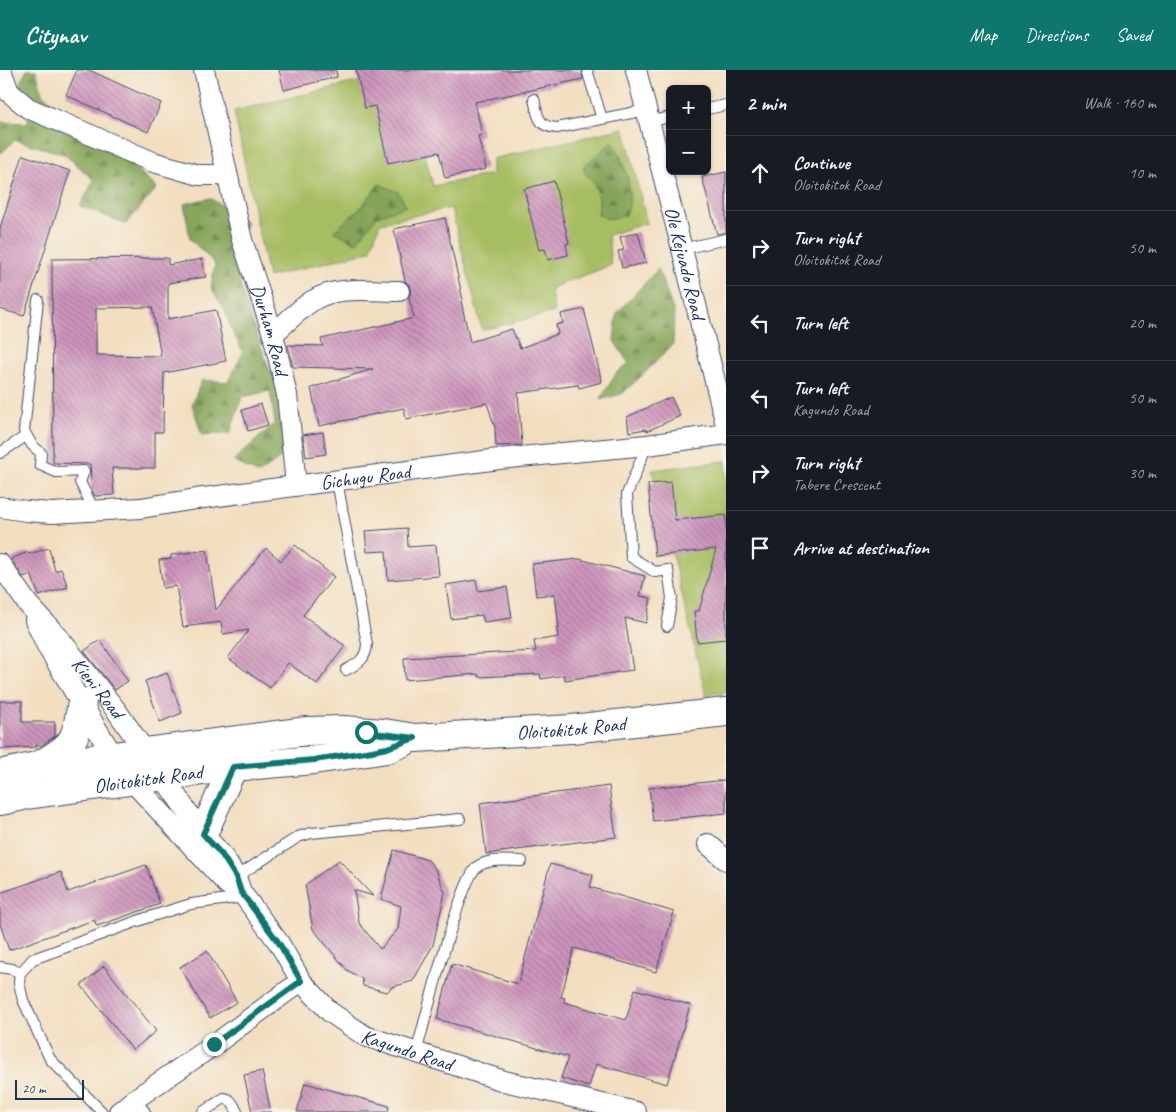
<!DOCTYPE html>
<html lang="en">
<head>
<meta charset="utf-8">
<style>
  body { margin:0; font-family:Caveat,sans-serif; background:#20242c; color:#f1f3f6 }
  .controls { position:absolute; right:15px; top:15px; display:grid; overflow:hidden; border-radius:8px; box-shadow:0 1px 4px #0004 }
  .controls button { width:45px; height:45px; display:grid; place-items:center; padding:0; border:0; border-bottom:1px solid #363941; background:#171b24; color:#f1f3f6; font:25px sans-serif }
  .scale { position:absolute; left:15px; bottom:12px; width:69px; box-sizing:border-box; padding-left:5px; border:2px solid #1b2f5e; border-top:0; font-size:14px; line-height:18px; white-space:nowrap; color:#1b2f5e; -webkit-text-stroke:4px #f7f3e8; paint-order:stroke }
  .stop { position:absolute; width:15px; height:15px; margin:-11px; border:4px solid #0f766e; border-radius:50%; background:#fff }
  .stop.end { background:#0f766e; border-color:#fff; box-shadow:0 1px 5px #0008 }
  .list { margin:0; padding:0; list-style:none }
  h2 { display:flex; justify-content:space-between; align-items:center; height:65px; margin:0; padding:0 20px; font-size:21px }
  h2 small { font-size:16px; font-weight:400; color:#9ea1a6 }
  .list li { display:grid; grid-template-columns:32px 1fr auto; gap:15px; align-items:center; box-sizing:border-box; height:75px; padding:0 20px; border-top:1px solid #363941 }
  .list b { display:block; font-size:19px; white-space:nowrap }
  .list p { margin:0; font-size:16px; white-space:nowrap; color:#9ea1a6 }
  .list em { font-size:16px; font-style:normal; color:#9ea1a6 }
  .icon { flex:none; width:28px; height:28px; fill:none; stroke:currentColor; stroke-width:2; stroke-linecap:round; stroke-linejoin:round }
  .map { position:relative; flex:none; width:726px; height:1042px; overflow:hidden }
  header { display:flex; align-items:center; gap:30px; box-sizing:border-box; height:70px; padding:0 25px; background:#0f766e; color:#fff }
  header strong { font-size:24px }
  nav { display:flex; gap:28px; margin-inline-start:auto; font-size:18px }
  main { display:flex }
  aside { flex:1; background:#171b24 }
  .map>svg:first-child { display:block }
</style>
</head>
<body>
<header>
<strong>Citynav</strong>
<nav><a>Map</a><a>Directions</a><a>Saved</a></nav>
</header>
<main>
<div class="map">
<svg width="726" height="1042" viewBox="0 0 726 1042">
  <defs>
    <pattern id="forest-firs" width="22" height="20" patternUnits="userSpaceOnUse" patternTransform="scale(1.25)"><rect width="22" height="20" fill="#85a458"/><path d="M5 1l3.5 6h-7zM16 11l3.5 6h-7z" fill="#6c864c"/></pattern>
    <pattern id="building-back-hatch" width="6" height="6" patternUnits="userSpaceOnUse" patternTransform="scale(1.25)"><rect width="6" height="6" fill="#ce94bb"/><path d="M-1 5l2 2M0 0l6 6M5-1l2 2" fill="none" stroke="#a6799b"/></pattern>
  </defs>
  <rect width="100%" height="100%" fill="#f7f3e8"/>
  <filter id="ink" filterUnits="userSpaceOnUse"><feTurbulence type="fractalNoise" baseFrequency=".02" numOctaves="2"/><feDisplacementMap in="SourceGraphic" scale="10" xChannelSelector="R" yChannelSelector="G"/><feConvolveMatrix kernelMatrix="1 2 1 2 8 2 1 2 1" color-interpolation-filters="sRGB"/></filter>
  <filter id="wash" filterUnits="userSpaceOnUse"><feTurbulence type="fractalNoise" baseFrequency=".0096" numOctaves="4" result="noise"/><feDisplacementMap in="SourceGraphic" scale="20" xChannelSelector="R" yChannelSelector="G"/><feGaussianBlur stdDeviation="1.12" result="paint"/><feColorMatrix in="noise" values="0 0 0 0 0 0 0 0 0 0 0 0 0 0 0 0 0 1.4 0 .05"/><feComposite in="paint" operator="in"/></filter>
  <g filter="url(#wash)">
    <rect width="100%" height="100%" fill="#f2debf"/>
    <path fill="#a7bd62" stroke="#617660" d="M 403,1 L 433,116 L 492,104 L 492,89 L 624,58 L 647,153 L 608,165 L 611,195 L 551,218 L 554,242 L 482,260 L 451,138 L 380,153 L 370,181 L 268,207 L 234,41 Z
      M 726,391 L 726,622 L 706,625 L 652,400 Z"/>
    <path fill="url(#forest-firs)" stroke="#506a5b" d="M 27,0 L 36,0 L 43,25 L 76,49 L 115,66 L 134,97 L 157,118 L 126,154 L 80,136 L 94,110 L 64,84 L 15,70 L 0,84 L 0,52 L 29,53 L 19,15 Z
      M 613,72 C 625,95 635,120 626,145 L 607,149 L 598,144 C 601,126 597,115 584,102 L 584,96 C 595,89 602,79 613,72 Z
      M 379,114 L 398,122 L 406,136 L 377,146 L 356,173 L 334,161 L 359,140 Z
      M 210,128 L 247,152 L 233,186 L 244,229 L 268,296 L 300,347 L 284,385 L 259,404 L 233,391 L 275,353 L 270,321 L 242,327 L 230,363 L 202,365 L 192,334 L 202,310 L 228,312 L 243,282 L 231,259 L 225,240 L 211,218 L 215,194 L 190,169 L 184,134 Z
      M 658,199 L 674,242 L 673,274 L 650,298 L 622,324 L 600,330 L 617,302 L 629,294 L 614,271 L 617,243 Z"/>
    <g id="blocks">
      <path fill="url(#building-back-hatch)" fill-rule="evenodd" d="M 77,0 L 89,0 L 161,33 L 148,62 L 66,25 Z
        M 279,0 L 336,0 L 337,7 L 284,20 Z
        M 356,0 L 582,0 L 583,9 L 475,32 L 482,65 L 478,66 L 486,99 L 445,108 L 439,82 L 388,93 L 375,36 L 365,38 Z
        M 23,85 L 70,101 L 24,246 L 0,239 L 0,158 Z
        M 726,102 L 726,162 L 717,164 L 702,107 Z
        M 554,111 L 569,173 L 566,174 L 568,185 L 548,190 L 545,179 L 539,180 L 524,119 Z
        M 445,148 L 463,230 L 461,231 L 470,272 L 512,259 L 520,278 L 558,264 L 556,255 L 563,253 L 561,244 L 584,239 L 602,312 L 579,318 L 578,315 L 518,323 L 522,375 L 496,376 L 495,358 L 487,333 L 406,349 L 404,338 L 319,356 L 311,318 L 373,299 L 293,297 L 288,275 L 323,276 L 321,269 L 414,248 L 409,227 L 411,221 L 409,215 L 405,211 L 394,159 Z
        M 638,162 L 646,193 L 622,198 L 618,181 L 624,180 L 620,167 Z
        M 168,188 L 168,195 L 202,189 L 206,207 L 168,213 L 168,249 L 216,240 L 226,291 L 164,303 L 163,362 L 155,362 L 155,398 L 112,398 L 114,425 L 95,426 L 92,420 L 90,394 L 53,393 L 52,189 ZM 152,237 L 161,286 L 96,285 L 96,238 Z
        M 671,327 L 680,346 L 647,361 L 646,359 L 629,362 L 627,347 Z
        M 261,334 L 268,355 L 248,361 L 242,340 Z
        M 323,362 L 326,384 L 306,387 L 303,365 Z
        M 671,412 L 675,450 L 726,445 L 726,569 L 697,572 L 694,541 L 699,541 L 716,479 L 655,486 L 648,414 Z
        M 407,458 L 408,477 L 436,475 L 439,506 L 388,510 L 386,481 L 367,482 L 365,461 Z
        M 295,475 L 334,507 L 303,545 L 345,576 L 317,614 L 288,593 L 270,618 L 228,588 L 249,560 L 223,564 L 221,552 L 183,557 L 176,516 L 163,518 L 159,490 L 171,489 L 171,485 L 207,480 L 216,540 L 266,478 L 281,491 Z
        M 49,478 L 55,501 L 61,499 L 68,517 L 39,526 L 31,504 L 23,507 L 11,489 L 28,482 L 29,484 Z
        M 579,489 L 645,506 L 640,526 L 651,528 L 646,553 L 625,548 L 633,600 L 565,610 L 564,605 L 541,609 L 540,604 L 479,607 L 478,604 L 405,610 L 404,588 L 536,581 L 534,571 L 558,567 L 557,559 L 559,559 L 555,524 L 536,526 L 532,494 Z
        M 476,510 L 478,521 L 507,517 L 512,548 L 484,552 L 482,545 L 451,549 L 446,515 Z
        M 100,570 L 128,611 L 115,620 L 84,581 Z
        M 167,603 L 182,643 L 160,652 L 145,611 Z
        M 0,631 L 22,631 L 22,652 L 55,652 L 55,666 L 42,675 L 36,675 L 37,677 L 0,679 Z
        M 726,710 L 726,743 L 653,751 L 649,718 Z
        M 609,716 L 616,767 L 486,784 L 480,733 Z
        M 394,780 L 428,790 L 436,800 L 445,823 L 433,875 L 413,911 L 392,917 L 387,922 L 363,916 L 362,909 L 347,900 L 313,859 L 305,815 L 339,790 L 373,826 L 354,820 L 359,853 L 380,879 L 398,859 L 401,836 L 381,829 Z
        M 550,794 L 593,805 L 590,817 L 674,842 L 656,902 L 574,878 L 561,927 L 565,928 L 564,932 L 626,950 L 635,919 L 690,935 L 667,1014 L 596,994 L 589,1017 L 561,1008 L 568,987 L 437,949 L 452,894 L 518,914 Z
        M 146,795 L 160,834 L 97,856 L 94,850 L 9,880 L 0,854 L 0,823 L 61,802 L 68,822 Z
        M 207,881 L 237,932 L 210,948 L 180,897 Z
        M 104,896 L 156,961 L 133,980 L 81,915 Z
        M 262,1001 L 271,1042 L 252,1042 L 244,1005 Z
        M 305,1013 L 389,1036 L 388,1042 L 297,1042 Z"/>
    </g>
  </g>
  <g filter="url(#ink)">
    <use href="#blocks" fill-opacity="0" stroke="#3b496d" stroke-width="1"/>
    <g fill="none" stroke-linecap="round" stroke-linejoin="round">
      <g stroke="#3b496d" stroke-width="12">
        <path id="lane" d="M 588,3 L 602,49
          M 534,29 C 538,45 537,57 557,58 L 646,40
          M 707,39 L 726,35
          M 649,52 L 670,47
          M 682,179 L 726,169
          M 38,230 L 24,361 L 32,375 L 41,383 L 40,395 L 56,402 L 84,401 L 80,412 L 95,442
          M 647,375 L 627,424 L 631,487 L 655,502 L 668,500 L 672,528 L 667,556
          M 0,383 L 26,366
          M 337,411 L 367,574 C 366,589 359,593 346,600
          M 236,807 L 298,767 L 311,763 L 460,749
          M 0,897 L 12,899 L 20,903
          M 416,983 C 424,954 460,810 477,797 C 488,788 508,791 522,791
          M 135,1029 L 145,1042
          M 102,1042 L 50,989 L 23,930 L 19,913 L 20,903 L 33,889 L 146,848 L 191,834 L 244,827
          M 203,1042 L 224,1028 C 232,1029 234,1036 237,1042"/>
      </g>
      <g stroke="#3b496d" stroke-width="22">
        <g id="street">
          <path d="M 1,0 L 9,22 L 28,38 L 153,92 L 199,105 L 227,105"/>
          <path id="s1" d="M 204,0 L 242,170 L 273,264 L 287,325 L 296,415"/>
          <path id="s2" d="M 636,0 L 682,179 L 726,355"/>
          <path d="M 273,264 C 286,253 298,240 312,231 C 336,215 372,221 399,221"/>
          <path id="s3" d="M 0,437 L 26,441 L 52,443 L 141,438 L 196,429 L 499,389 L 647,375 L 726,364"/>
          <path id="s4" d="M 0,494 L 27,533 L 59,568 L 116,640 L 203,764 L 222,785 L 236,807 L 241,822 L 279,873 L 301,911 L 330,942 L 365,966 L 504,1011 L 636,1042"/>
          <path d="M 35,550 L 47,576 L 113,686 L 132,711 L 227,814 L 238,821"/>
          <path d="M 708,774 L 726,790"/>
          <path d="M 119,1042 L 135,1029 L 214,975 L 301,911"/>
        </g>
      </g>
      <g stroke="#3b496d" stroke-width="30">
        <g id="secondary">
          <path d="M 41,694 C 76,674 75,671 82,632"/>
          <path id="s5" d="M 0,704 L 37,696 L 307,661 L 343,660 L 384,663 L 415,668 L 571,659 L 726,642"/>
          <path id="s6" d="M 0,731 L 27,725 L 233,697 L 314,690 L 387,679 L 404,672"/>
          <path d="M 203,764 L 233,697"/>
        </g>
      </g>
      <use href="#lane" stroke="#fff" stroke-width="10"/>
      <use href="#street" stroke="#fff" stroke-width="20"/>
      <use href="#secondary" stroke="#fff" stroke-width="28"/>
    </g>
  </g>
  <g fill="none" stroke-linecap="round" stroke-linejoin="round" filter="url(#ink)">
    <path stroke="#0f766e" stroke-width="6" d="M 214,974 L 301,911 L 279,873 L 241,822 L 236,807 L 222,785 L 203,764 L 233,697 L 314,690 L 372,681 L 387,678 L 415,668 L 366,662"/>
  </g>
  <g text-anchor="middle" dominant-baseline="central" stroke-width="5" stroke-linejoin="round" paint-order="stroke">
    <g font-size="20" fill="#1b2f5e" stroke="#f7f3e8">
      <text stroke="none"><textPath href="#s2" startOffset="199">Ole Kejuado Road</textPath></text>
      <text stroke="none"><textPath href="#s1" startOffset="268">Durham Road</textPath></text>
      <text stroke="none"><textPath href="#s3" startOffset="368">Gichugu Road</textPath></text>
      <text stroke="none"><textPath href="#s4" startOffset="158">Kieni Road</textPath></text>
      <text stroke="none"><textPath href="#s5" startOffset="575">Oloitokitok Road</textPath></text>
      <text stroke="none"><textPath href="#s6" startOffset="150">Oloitokitok Road</textPath></text>
      <text stroke="none"><textPath href="#s4" startOffset="645">Kagundo Road</textPath></text>
    </g>
  </g>
</svg>
<div class="controls">
<button>+</button>
<button>−</button>
</div>
<div class="scale">20 m</div>
<div class="stop" style="left:366px;top:662px"></div>
<div class="stop end" style="left:214px;top:974px"></div>
</div>
<aside>
<h2>2 min<small>Walk · 160 m</small></h2>
<ul class="list">
<li><svg class="icon" aria-label="ahead" viewBox="0 0 24 24"><path d="M12 20V5M6 11l6-6 6 6"/></svg><div><b>Continue</b><p>Oloitokitok Road</p></div><em>10 m</em></li>
<li><svg class="icon" aria-label="right" viewBox="0 0 24 24"><path d="M7 20v-9h11M14 6l5 5-5 5"/></svg><div><b>Turn right</b><p>Oloitokitok Road</p></div><em>50 m</em></li>
<li><svg class="icon" aria-label="left" viewBox="0 0 24 24"><path d="M17 20v-9H6M10 6l-5 5 5 5"/></svg><div><b>Turn left</b></div><em>20 m</em></li>
<li><svg class="icon" aria-label="left" viewBox="0 0 24 24"><path d="M17 20v-9H6M10 6l-5 5 5 5"/></svg><div><b>Turn left</b><p>Kagundo Road</p></div><em>50 m</em></li>
<li><svg class="icon" aria-label="right" viewBox="0 0 24 24"><path d="M7 20v-9h11M14 6l5 5-5 5"/></svg><div><b>Turn right</b><p>Tabere Crescent</p></div><em>30 m</em></li>
<li><svg class="icon" aria-label="arrive" viewBox="0 0 24 24"><path d="M6 21V4h12l-3 4 3 4H6"/></svg><div><b>Arrive at destination</b></div></li>
</ul>
</aside>
</main>
</body>
</html>
